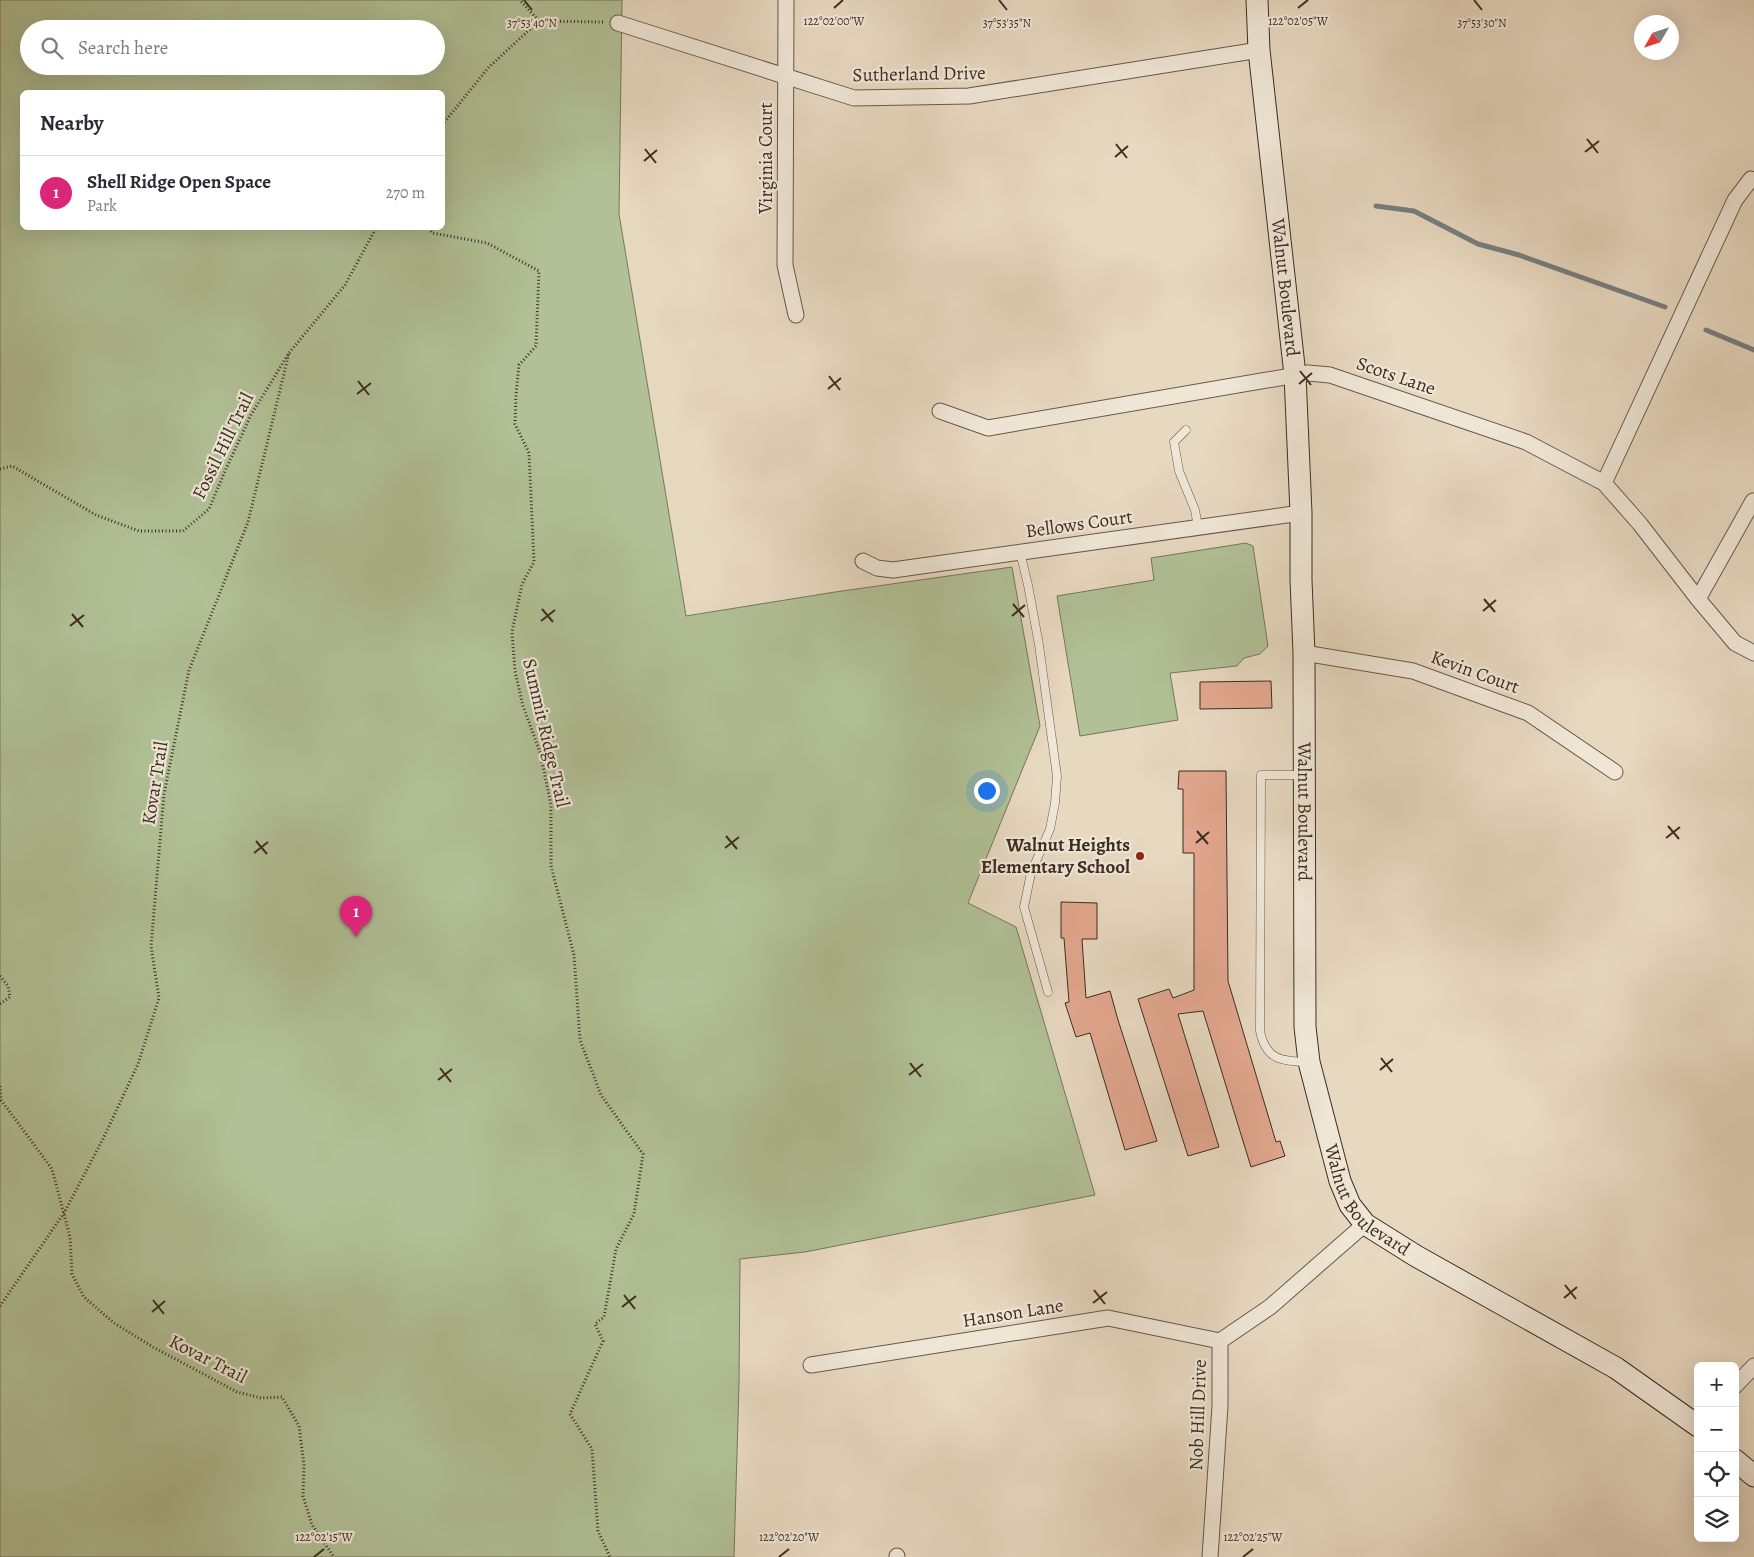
<!DOCTYPE html>
<html lang="en">
<head>
<meta charset="utf-8">
<style>
  body { margin:0; font-family:Alegreya,serif; background:#f7f7f7; color:#2b2b33 }
  .controls { position:absolute; right:15px; bottom:15px; display:grid; overflow:hidden; border-radius:8px; box-shadow:0 5px 20px #0002 }
  .controls button { width:45px; height:45px; display:grid; place-items:center; padding:0; border:0; border-bottom:1px solid #e1e1e2; background:#fff; color:#2b2b33; font:25px sans-serif }
  .compass { position:absolute; left:1634px; top:15px; width:45px; height:45px; border-radius:50%; background:#fff; box-shadow:0 5px 20px #0002; rotate:231deg }
  .you { position:absolute; left:986px; top:790px; width:18px; height:18px; margin:-12px; border:4px solid #fff; border-radius:50%; background:#1a73e8; box-shadow:0 0 0 8px #1a73e833 }
  .badge { display:grid; place-items:center; width:32px; height:32px; border-radius:50%; background:#db2777; color:#fff; font-size:16px; font-weight:700 }
  .pin { position:absolute; translate:-50% -41px; filter:drop-shadow(0 1px 2px #0008) }
  .pin::after { content:''; position:absolute; top:26px; width:18px; height:15px; background:inherit; clip-path:polygon(0 0,100% 0,50% 100%) }
  .list { margin:0; padding:0; list-style:none }
  h2 { display:flex; justify-content:space-between; align-items:center; height:65px; margin:0; padding:0 20px; font-size:21px }
  h2 small { font-size:16px; font-weight:400; color:#7c7c81 }
  .list li { display:grid; grid-template-columns:32px 1fr auto; gap:15px; align-items:center; box-sizing:border-box; height:75px; padding:0 20px; border-top:1px solid #e1e1e2 }
  .list b { display:block; font-size:19px; white-space:nowrap }
  .list p { margin:0; font-size:16px; white-space:nowrap; color:#7c7c81 }
  .list em { font-size:16px; font-style:normal; color:#7c7c81 }
  .icon { flex:none; width:28px; height:28px; fill:none; stroke:currentColor; stroke-width:2; stroke-linecap:round; stroke-linejoin:round }
  .map { position:relative; flex:none; width:1754px; height:1557px; overflow:hidden }
  .search { position:absolute; background:#fff; box-shadow:0 5px 20px #0002; left:20px; top:20px; width:425px; height:55px; display:flex; align-items:center; gap:12px; box-sizing:border-box; padding:0 18px; border-radius:28px; color:#7c7c81; font-size:19px }
  .panel { position:absolute; background:#fff; box-shadow:0 5px 20px #0002; left:20px; top:90px; width:425px; height:140px; border-radius:8px }
  .map>svg:first-child { display:block }
</style>
</head>
<body>
<div class="map">
<svg width="1754" height="1557" viewBox="0 0 1754 1557">
  <rect width="100%" height="100%" fill="#e7d8c0"/>
  <filter id="stains"><feTurbulence type="fractalNoise" baseFrequency=".004" numOctaves="4"/><feColorMatrix values="0 0 0 0 .2 0 0 0 0 .09 0 0 0 0 .02 0 0 0 .5 -.17"/></filter>
  <radialGradient id="worn" r=".72"><stop offset=".6" stop-color="#630" stop-opacity="0"/><stop offset="1" stop-color="#630" stop-opacity=".3"/></radialGradient>
  <path fill="#b1c096" stroke="#77765c" fill-rule="evenodd" d="M 0,0 L 622,0 L 619,214 L 686,616 L 835,592 L 1012,567 L 1040,726 L 968,903 L 1016,927 L 1095,1195 L 805,1252 L 740,1259 L 739,1384 L 734,1557 L 0,1557 ZM 29,29 L 436,29 L 436,66 L 29,66 ZM 22,92 L 442,92 L 442,228 L 22,228 Z
    M 1246,543 L 1253,546 L 1268,646 L 1260,654 L 1244,658 L 1237,666 L 1170,673 L 1178,720 L 1080,736 L 1057,596 L 1154,580 L 1151,558 Z"/>
  <g fill="none" stroke-linecap="round" stroke-linejoin="round">
    <path stroke="#777f80" stroke-width="5" d="M 1376,206 L 1414,211 L 1478,244 L 1519,255 L 1665,307
      M 1706,330 L 1754,350"/>
  </g>
  <path fill="#e2a78e" stroke="#3d2d22" d="M 1271,681 L 1272,708 L 1200,709 L 1200,682 Z
    M 1179,771 L 1226,771 L 1228,981 L 1276,1142 L 1280,1141 L 1285,1156 L 1251,1167 L 1203,1011 L 1178,1014 L 1219,1147 L 1188,1156 L 1138,999 L 1169,989 L 1173,998 L 1194,990 L 1194,853 L 1183,853 L 1183,789 L 1178,789 Z
    M 1061,902 L 1097,903 L 1097,939 L 1082,939 L 1086,998 L 1110,991 L 1118,1020 L 1157,1141 L 1125,1150 L 1090,1033 L 1076,1037 L 1065,1003 L 1069,1002 L 1064,938 L 1061,938 Z"/>
  <g fill="none" stroke-linecap="round" stroke-linejoin="round">
    <g stroke="#68584a" stroke-width="9">
      <path id="lane" d="M 1186,430 L 1174,442 L 1179,471 L 1195,510 L 1198,527
        M 1020,552 L 1028,585 L 1039,645 L 1057,776 L 1055,803 L 1050,829 L 1031,873 L 1024,907 L 1048,992
        M 1304,775 L 1261,775 L 1260,1031 C 1266,1060 1281,1061 1307,1062"/>
    </g>
    <g stroke="#68584a" stroke-width="17">
      <path id="street" d="M 786,0 L 785,265 L 796,315
        M 618,23 L 854,98 L 969,96 L 1259,50
        M 940,411 L 988,428 L 1308,373 L 1330,375 L 1526,442 L 1604,483 L 1640,524 L 1698,599 L 1735,643 L 1754,653
        M 1604,483 L 1735,200 L 1751,179 L 1754,180
        M 863,561 L 877,568 L 893,570 L 1301,513
        M 1698,599 L 1753,501
        M 1304,653 L 1413,671 L 1528,713 L 1615,772
        M 811,1365 L 1108,1318 L 1220,1341
        M 1735,1386 L 1754,1366
        M 897,1557 L 897,1556
        M 1210,1557 L 1220,1406 L 1220,1341 L 1270,1307 L 1365,1224"/>
    </g>
    <g stroke="#3d2d22" stroke-width="23">
      <g id="secondary">
        <path id="s1" d="M 1257,0 L 1259,50 L 1295,375 L 1301,513 L 1301,580 L 1304,653 L 1305,1027 L 1309,1062 L 1340,1181 L 1350,1205 L 1365,1224 L 1416,1256 L 1616,1368 L 1698,1426"/>
        <path d="M 1735,1460 L 1754,1476"/>
      </g>
    </g>
    <path stroke="#3d2d22" stroke-width="3" stroke-dasharray="1 2.5" stroke-linecap="butt" d="M 539,21 L 603,22
      M 442,125 L 489,67 L 539,21 L 520,0
      M 429,228 L 432,233 L 487,243 L 539,271 L 536,346 L 519,365 L 516,394 L 515,424 L 529,453 L 534,562 L 522,584 L 512,632 L 515,671 L 523,706 L 540,752 L 551,805 L 551,866 L 574,955 L 580,1040 L 601,1095 L 643,1154 L 634,1214 L 616,1249 L 604,1317 L 595,1324 L 603,1341 L 570,1414 L 592,1449 L 598,1531 L 610,1557
      M 0,469 L 12,466 L 96,515 L 139,531 L 183,531 L 209,509 L 225,471 L 251,415 L 289,353 L 345,285 L 376,228
      M 0,976 L 8,986 L 10,997 L 0,1004
      M 0,1086 L 1,1100 L 52,1169 L 70,1237 L 72,1274 L 84,1297 L 114,1323 L 153,1347 L 237,1392 L 261,1398 L 282,1397 L 299,1426 L 304,1465 L 303,1496 L 312,1525 L 334,1557
      M 0,1306 L 64,1213 L 103,1139 L 138,1064 L 159,998 L 151,946 L 164,794 L 189,670 L 248,522 L 289,353"/>
    <use href="#lane" stroke="#efe6d6" stroke-width="8"/>
    <use href="#street" stroke="#efe6d6" stroke-width="15"/>
    <use href="#secondary" stroke="#efe6d6" stroke-width="21"/>
  </g>
  <path fill="none" stroke="#3d2d22" stroke-width="2" d="M 524,0 L 532,10M 999,0 L 1007,10M 1474,0 L 1482,10M 834,8 L 843,0M 1298,8 L 1308,0M 1587,139 L 1598,153M 1116,144 L 1127,158M 645,149 L 656,163M 1585,152 L 1599,141M 1115,157 L 1128,146M 644,161 L 657,150M 1300,371 L 1311,385M 829,376 L 840,390M 358,381 L 369,395M 1299,384 L 1312,373M 828,389 L 841,378M 357,394 L 371,383M 1484,599 L 1495,612M 1013,604 L 1024,617M 542,609 L 553,622M 1483,611 L 1496,600M 72,614 L 83,627M 1012,616 L 1025,605M 541,621 L 555,610M 70,626 L 84,615M 1668,826 L 1679,839M 1197,831 L 1208,844M 726,836 L 737,849M 1666,838 L 1680,827M 256,841 L 267,854M 1196,843 L 1209,832M 725,848 L 739,837M 254,853 L 268,842M 1381,1058 L 1392,1072M 910,1063 L 921,1077M 440,1068 L 451,1082M 1380,1070 L 1393,1059M 909,1075 L 923,1064M 438,1080 L 452,1069M 1565,1285 L 1576,1299M 1094,1290 L 1105,1304M 624,1295 L 635,1309M 1564,1298 L 1577,1287M 153,1300 L 164,1314M 1093,1303 L 1107,1292M 622,1307 L 636,1296M 152,1312 L 165,1301M 314,1557 L 324,1549M 779,1557 L 789,1549M 1243,1557 L 1253,1549"/>
  <circle fill="#8f2418" stroke="#efe6d6" stroke-width="2" cx="1140" cy="856" r="5"/>
  <g text-anchor="middle" dominant-baseline="central" stroke-width="4.5" stroke-linejoin="round" paint-order="stroke">
    <g font-size="19" fill="#3d2d22" stroke="#efe6d6">
      <text transform="translate(919 74) rotate(-1)">Sutherland Drive</text>
      <text transform="translate(766 158) rotate(-90)">Virginia Court</text>
      <text stroke="none"><textPath href="#s1" startOffset="289">Walnut Boulevard</textPath></text>
      <text transform="translate(1396 376) rotate(19)">Scots Lane</text>
      <text transform="translate(223 446) rotate(-64)">Fossil Hill Trail</text>
      <text transform="translate(1079 524) rotate(-8)">Bellows Court</text>
      <text transform="translate(1475 672) rotate(20)">Kevin Court</text>
      <text transform="translate(546 733) rotate(77)">Summit Ridge Trail</text>
      <text transform="translate(155 783) rotate(-81)">Kovar Trail</text>
      <text stroke="none"><textPath href="#s1" startOffset="814">Walnut Boulevard</textPath></text>
      <text stroke="none"><textPath href="#s1" startOffset="1219">Walnut Boulevard</textPath></text>
      <text transform="translate(1013 1313) rotate(-9)">Hanson Lane</text>
      <text transform="translate(208 1359) rotate(27)">Kovar Trail</text>
      <text transform="translate(1198 1415) rotate(-88)">Nob Hill Drive</text>
    </g>
    <g font-size="19" font-weight="bold" fill="#3d2d22" stroke="#efe6d6" text-anchor="end">
      <text x="1130" y="845">Walnut Heights<tspan x="1130" dy="22">Elementary School</tspan></text>
    </g>
  </g>
  <g font-size="12" text-anchor="middle" fill="#3d2d22" stroke="#efe6d6" stroke-width="4.5" stroke-linejoin="round" paint-order="stroke">
    <text x="834" y="25">122°02'00"W</text>
    <text x="1298" y="25">122°02'05"W</text>
    <text x="532" y="27">37°53'40"N</text>
    <text x="1007" y="27">37°53'35"N</text>
    <text x="1482" y="27">37°53'30"N</text>
    <text x="324" y="1541">122°02'15"W</text>
    <text x="789" y="1541">122°02'20"W</text>
    <text x="1253" y="1541">122°02'25"W</text>
  </g>
  <rect width="100%" height="100%" filter="url(#stains)"/>
  <rect width="100%" height="100%" fill="url(#worn)"/>
</svg>
<div class="controls">
<button>+</button>
<button>−</button>
<button><svg class="icon" aria-label="locate" viewBox="0 0 24 24"><circle cx="12" cy="12" r="6"/><path d="M12 2v4M12 18v4M2 12h4M18 12h4"/></svg></button>
<button><svg class="icon" aria-label="layers" viewBox="0 0 24 24"><path d="M12 4l9 5-9 5-9-5zM3 14l9 5 9-5"/></svg></button>
</div>
<svg class="compass" viewBox="-18 -18 36 36"><path d="M0-13l5 13h-10z" fill="#e53935"/><path d="M0 13l5-13h-10z" fill="#7c7c81"/></svg>
<div class="you"></div>
<div class="pin badge" style="left:356px;top:937px">1</div>
<div class="search"><svg class="icon" aria-label="search" viewBox="0 0 24 24"><circle cx="10" cy="10" r="6"/><path d="M15 15l6 6"/></svg>Search here</div>
<section class="panel">
<h2>Nearby<small></small></h2>
<ul class="list">
<li><span class="badge">1</span><div><b>Shell Ridge Open Space</b><p>Park</p></div><em>270 m</em></li>
</ul>
</section>
</div>
</body>
</html>
